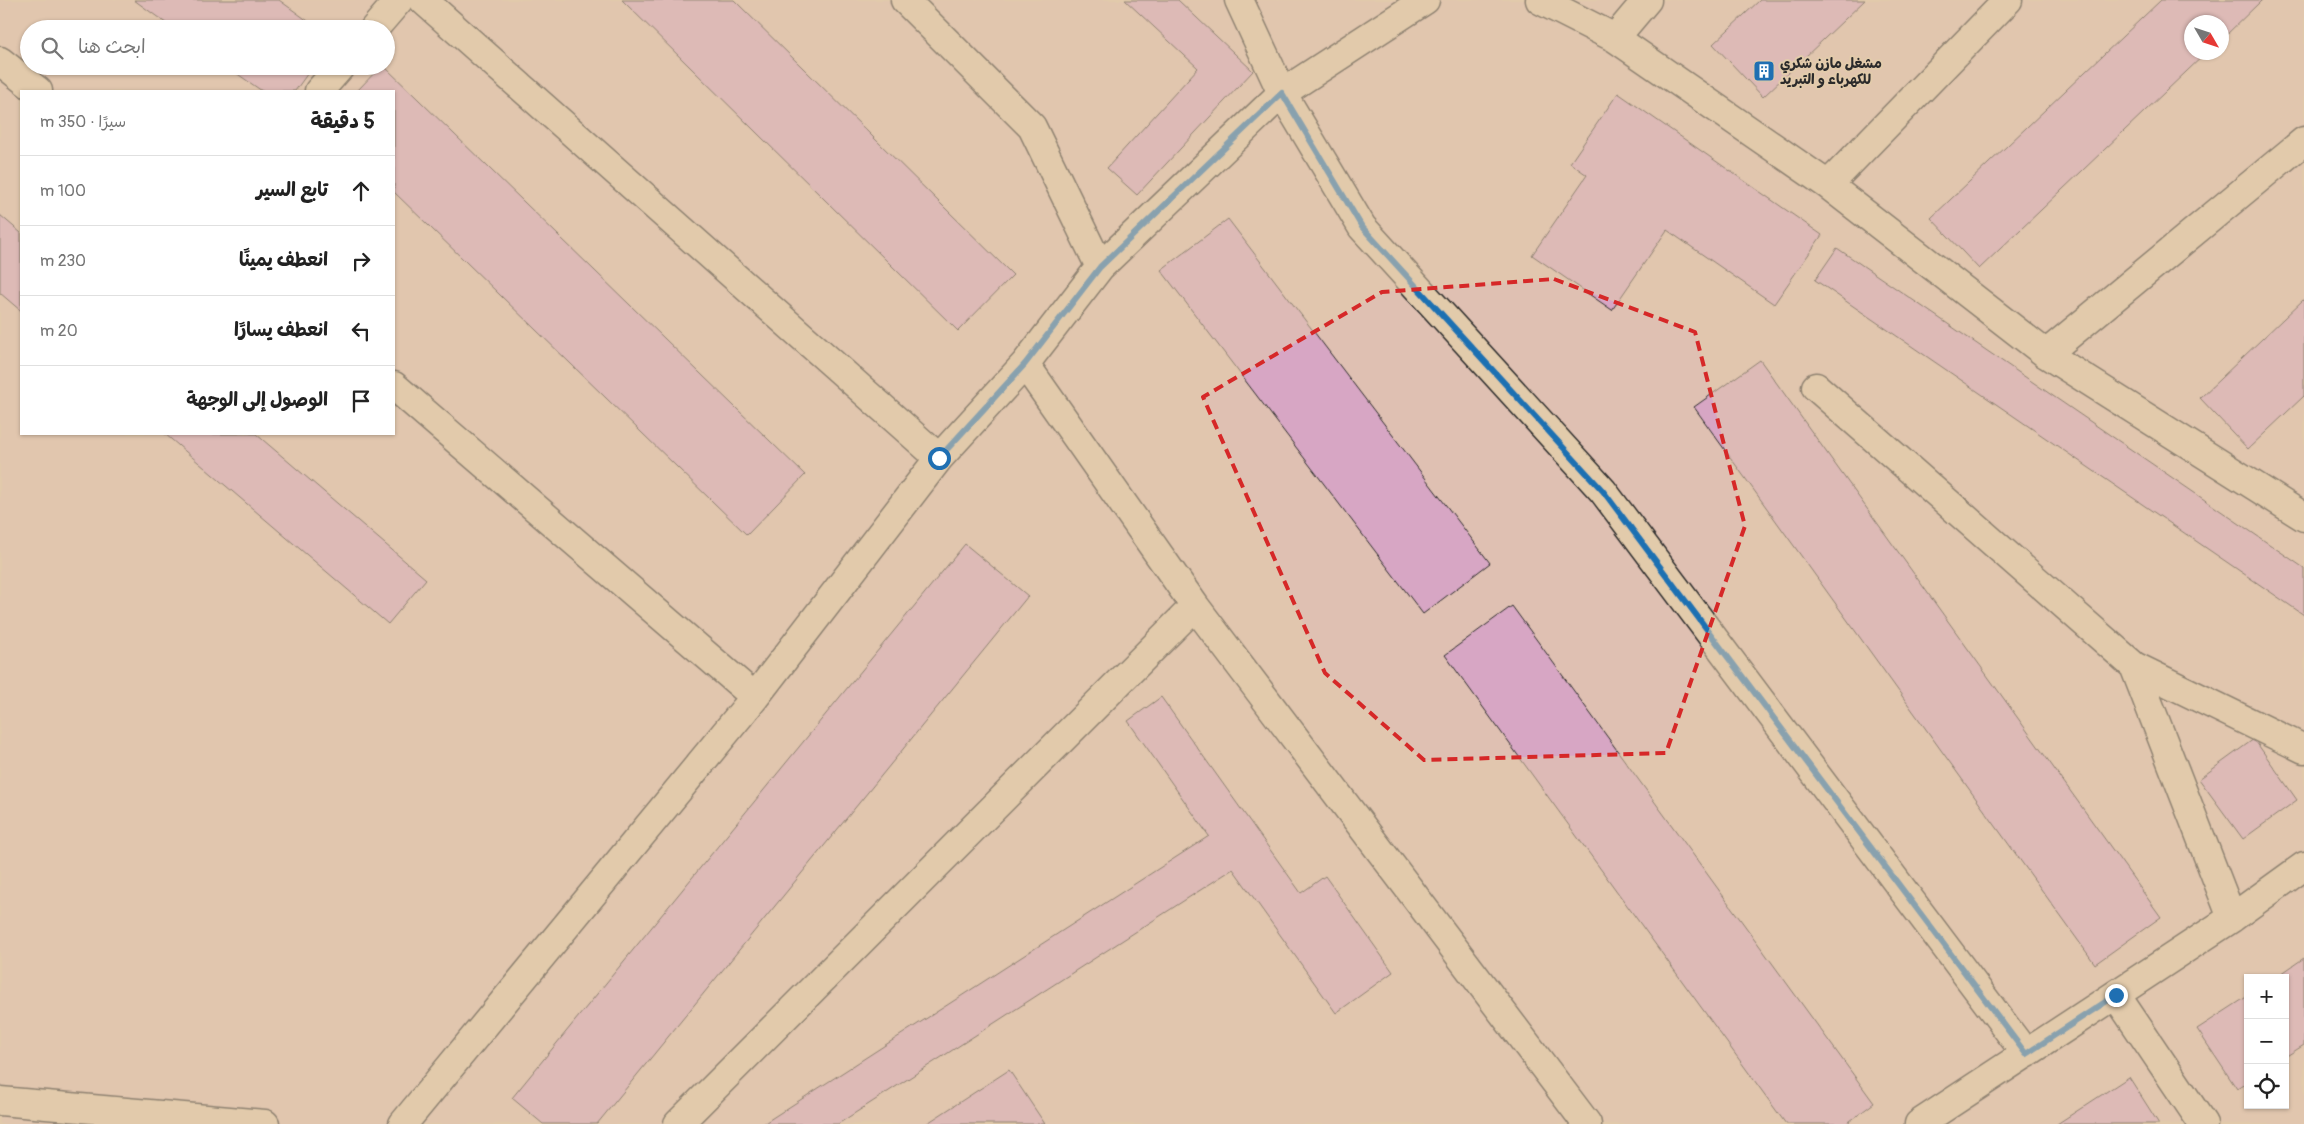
<!DOCTYPE html>
<html lang="ar">
<head>
<meta charset="utf-8">
<style>
  body { margin:0; font-family:Pangolin,"Playpen Sans Arabic",sans-serif; background:#f2f2f2; color:#222; direction:rtl }
  .controls { position:absolute; right:15px; bottom:15px; display:grid; overflow:hidden; border-radius:0px; box-shadow:0 1px 4px #0004 }
  .controls button { width:45px; height:45px; display:grid; place-items:center; padding:0; border:0; border-bottom:1px solid #e0e0e0; background:#fff; color:#222; font:25px sans-serif }
  .compass { position:absolute; left:2184px; top:15px; width:45px; height:45px; border-radius:50%; background:#fff; box-shadow:0 1px 4px #0004; rotate:129deg }
  .stop { position:absolute; width:15px; height:15px; margin:-11px; border:4px solid #1f6fb2; border-radius:50%; background:#fff }
  .stop.end { background:#1f6fb2; border-color:#fff; box-shadow:0 1px 5px #0008 }
  .list { margin:0; padding:0; list-style:none }
  h2 { display:flex; justify-content:space-between; align-items:center; height:65px; margin:0; padding:0 20px; font-size:21px }
  h2 small { font-size:16px; font-weight:400; color:#767676 }
  .list li { display:grid; grid-template-columns:32px 1fr auto; gap:15px; align-items:center; box-sizing:border-box; height:70px; padding:0 20px; border-top:1px solid #e0e0e0 }
  .list b { display:block; font-size:19px; white-space:nowrap }
  .list em { font-size:16px; font-style:normal; color:#767676 }
  .icon { flex:none; width:28px; height:28px; fill:none; stroke:currentColor; stroke-width:2; stroke-linecap:round; stroke-linejoin:round }
  .map { position:relative; flex:none; width:2304px; height:1124px; overflow:hidden; direction:ltr }
  .search { position:absolute; background:#fff; box-shadow:0 1px 4px #0004; left:20px; top:20px; width:375px; height:55px; display:flex; align-items:center; gap:12px; box-sizing:border-box; padding:0 18px; border-radius:28px; color:#767676; font-size:19px }
  .panel { position:absolute; background:#fff; box-shadow:0 1px 4px #0004; left:20px; top:90px; width:375px; height:345px; border-radius:0px; direction:rtl }
  .map>svg:first-child { display:block }
</style>
</head>
<body>
<div class="map">
<svg width="2304" height="1124" viewBox="0 0 2304 1124">
  <rect width="100%" height="100%" fill="#e2cbab"/>
  <filter id="ink" filterUnits="userSpaceOnUse"><feTurbulence type="fractalNoise" baseFrequency=".02" numOctaves="2"/><feDisplacementMap in="SourceGraphic" scale="10" xChannelSelector="R" yChannelSelector="G"/><feConvolveMatrix kernelMatrix="1 2 1 2 8 2 1 2 1" color-interpolation-filters="sRGB"/></filter>
  <g filter="url(#ink)">
    <path fill="#dfc0b2" fill-rule="evenodd" d="M 0,0 L 2304,0 L 2304,1124 L 0,1124 ZM 2192,22 L 2222,22 L 2222,52 L 2192,52 ZM 29,29 L 386,29 L 386,66 L 29,66 ZM 21,91 L 394,91 L 394,434 L 21,434 ZM 2248,978 L 2285,978 L 2285,1105 L 2248,1105 Z"/>
    <path fill="#d7a6c4" stroke="#2b2b2b" d="M 134,0 L 279,0 L 319,29 L 174,29 Z
      M 622,0 L 734,0 L 1013,275 L 958,331 Z
      M 1125,0 L 1178,0 L 1253,71 L 1137,195 L 1107,168 L 1198,68 Z
      M 1760,0 L 1865,0 L 1763,97 L 1713,44 Z
      M 2161,0 L 2262,0 L 2222,39 L 2222,22 L 2192,22 L 2192,52 L 2207,52 L 1979,269 L 1931,218 Z
      M 226,66 L 313,66 L 295,91 L 262,91 Z
      M 381,66 L 384,66 L 805,475 L 747,535 L 394,192 L 394,91 L 357,91 Z
      M 1618,93 L 1822,235 L 1774,304 L 1667,230 L 1612,310 L 1532,255 L 1587,175 L 1570,163 Z
      M 0,215 L 21,233 L 21,311 L 0,293 Z
      M 1228,219 L 1490,563 L 1423,614 L 1161,270 Z
      M 1837,248 L 2304,568 L 2304,615 L 1815,280 Z
      M 2304,299 L 2304,396 L 2248,449 L 2200,398 Z
      M 1760,360 L 2161,917 L 2095,964 L 1694,407 Z
      M 165,434 L 256,434 L 426,579 L 388,624 Z
      M 965,544 L 1028,596 L 597,1124 L 543,1124 L 512,1098 Z
      M 1512,606 L 1874,1103 L 1846,1124 L 1786,1124 L 1445,655 Z
      M 1161,697 L 1301,893 L 1325,876 L 1393,972 L 1336,1013 L 1233,869 L 838,1124 L 763,1124 L 1209,836 L 1128,721 Z
      M 2254,739 L 2297,800 L 2243,839 L 2199,779 Z
      M 2304,958 L 2304,1045 L 2285,1057 L 2285,978 L 2275,978 Z
      M 2248,996 L 2248,1082 L 2237,1089 L 2197,1029 Z
      M 1009,1070 L 1045,1124 L 926,1124 Z
      M 2129,1077 L 2159,1124 L 2057,1124 Z"/>
    <g fill="none" stroke-linecap="round" stroke-linejoin="round">
      <g stroke="#2b2b2b" stroke-width="31">
        <path id="minor" d="M 423,0 L 939,458
          M 905,0 L 1032,127 L 1100,267
          M 1239,0 L 1282,93 L 1362,227 L 1603,491 L 2026,1054
          M 1540,0 L 1615,38 L 1828,185 L 2046,354 L 2304,517
          M 374,29 L 399,0
          M 1615,38 L 1647,0
          M 0,61 L 38,91
          M 319,91 L 341,66
          M 1828,185 L 2008,0
          M 2046,354 L 2304,141
          M 1025,364 L 1195,606 L 1587,1124
          M 394,386 L 755,697
          M 1816,387 L 2134,666 L 2304,749
          M 2134,666 L 2232,918
          M 2116,995 L 2203,1124
          M 0,1101 L 265,1124
          M 403,1124 L 755,697 L 939,458 L 1025,364 L 1100,267 L 1282,93 L 1425,0
          M 678,1124 L 1195,606
          M 1919,1124 L 2232,918 L 2304,866"/>
      </g>
      <use href="#minor" stroke="#e2cbab" stroke-width="28"/>
    </g>
  </g>
  <g fill="none" stroke-linecap="round" stroke-linejoin="round" filter="url(#ink)">
    <path stroke="#1f6fb2" stroke-width="6" d="M 939,458 L 1025,364 L 1100,267 L 1282,93 L 1362,227 L 1603,491 L 2026,1054 L 2116,995"/>
  </g>
  <path d="M0 0H2304V1124H0ZM 1554,279 L 1695,332 L 1745,526 L 1666,753 L 1424,760 L 1325,673 L 1203,397 L 1382,292 Z" fill="#e2cbab" fill-opacity=".55" fill-rule="evenodd"/>
  <path fill="none" stroke="#d62828" stroke-width="4" stroke-dasharray="10 6" stroke-linejoin="round" d="M 1554,279 L 1695,332 L 1745,526 L 1666,753 L 1424,760 L 1325,673 L 1203,397 L 1382,292 Z"/>
  <defs>
    <g id="building-square" transform="scale(1.125)"><rect x="-9" y="-9" width="18" height="18" rx="4" fill="#1f6fb2" stroke="#e2cbab"/><path d="M-4-6H4V6H1V3H-1V6H-4ZM-2.5-4.3h1.7v1.8h-1.7ZM.8-4.3h1.7v1.8H.8ZM-2.5-1h1.7V.8h-1.7ZM.8-1h1.7V.8H.8Z" fill="#fff"/></g>
  </defs>
  <g fill-rule="evenodd">
    <use href="#building-square" x="1764" y="71"/>
  </g>
  <g text-anchor="middle" dominant-baseline="central" stroke-width="4" stroke-linejoin="round" paint-order="stroke">
    <g font-size="14" font-weight="bold" fill="#2b2b2b" stroke="#e2cbab" text-anchor="start">
      <text x="1780" y="63">مشغل مازن شكري<tspan x="1780" dy="16">للكهرباء و التبريد</tspan></text>
    </g>
  </g>
</svg>
<div class="controls">
<button>+</button>
<button>−</button>
<button><svg class="icon" aria-label="locate" viewBox="0 0 24 24"><circle cx="12" cy="12" r="6"/><path d="M12 2v4M12 18v4M2 12h4M18 12h4"/></svg></button>
</div>
<svg class="compass" viewBox="-18 -18 36 36"><path d="M0-13l5 13h-10z" fill="#e53935"/><path d="M0 13l5-13h-10z" fill="#767676"/></svg>
<div class="stop" style="left:939px;top:458px"></div>
<div class="stop end" style="left:2116px;top:995px"></div>
<div class="search"><svg class="icon" aria-label="search" viewBox="0 0 24 24"><circle cx="10" cy="10" r="6"/><path d="M15 15l6 6"/></svg>ابحث هنا</div>
<section class="panel">
<h2>5 دقيقة<small>سيرًا · 350 m</small></h2>
<ul class="list">
<li><svg class="icon" aria-label="ahead" viewBox="0 0 24 24"><path d="M12 20V5M6 11l6-6 6 6"/></svg><div><b>تابع السير</b></div><em>100 m</em></li>
<li><svg class="icon" aria-label="right" viewBox="0 0 24 24"><path d="M7 20v-9h11M14 6l5 5-5 5"/></svg><div><b>انعطف يمينًا</b></div><em>230 m</em></li>
<li><svg class="icon" aria-label="left" viewBox="0 0 24 24"><path d="M17 20v-9H6M10 6l-5 5 5 5"/></svg><div><b>انعطف يسارًا</b></div><em>20 m</em></li>
<li><svg class="icon" aria-label="arrive" viewBox="0 0 24 24"><path d="M6 21V4h12l-3 4 3 4H6"/></svg><div><b>الوصول إلى الوجهة</b></div></li>
</ul>
</section>
</div>
</body>
</html>
